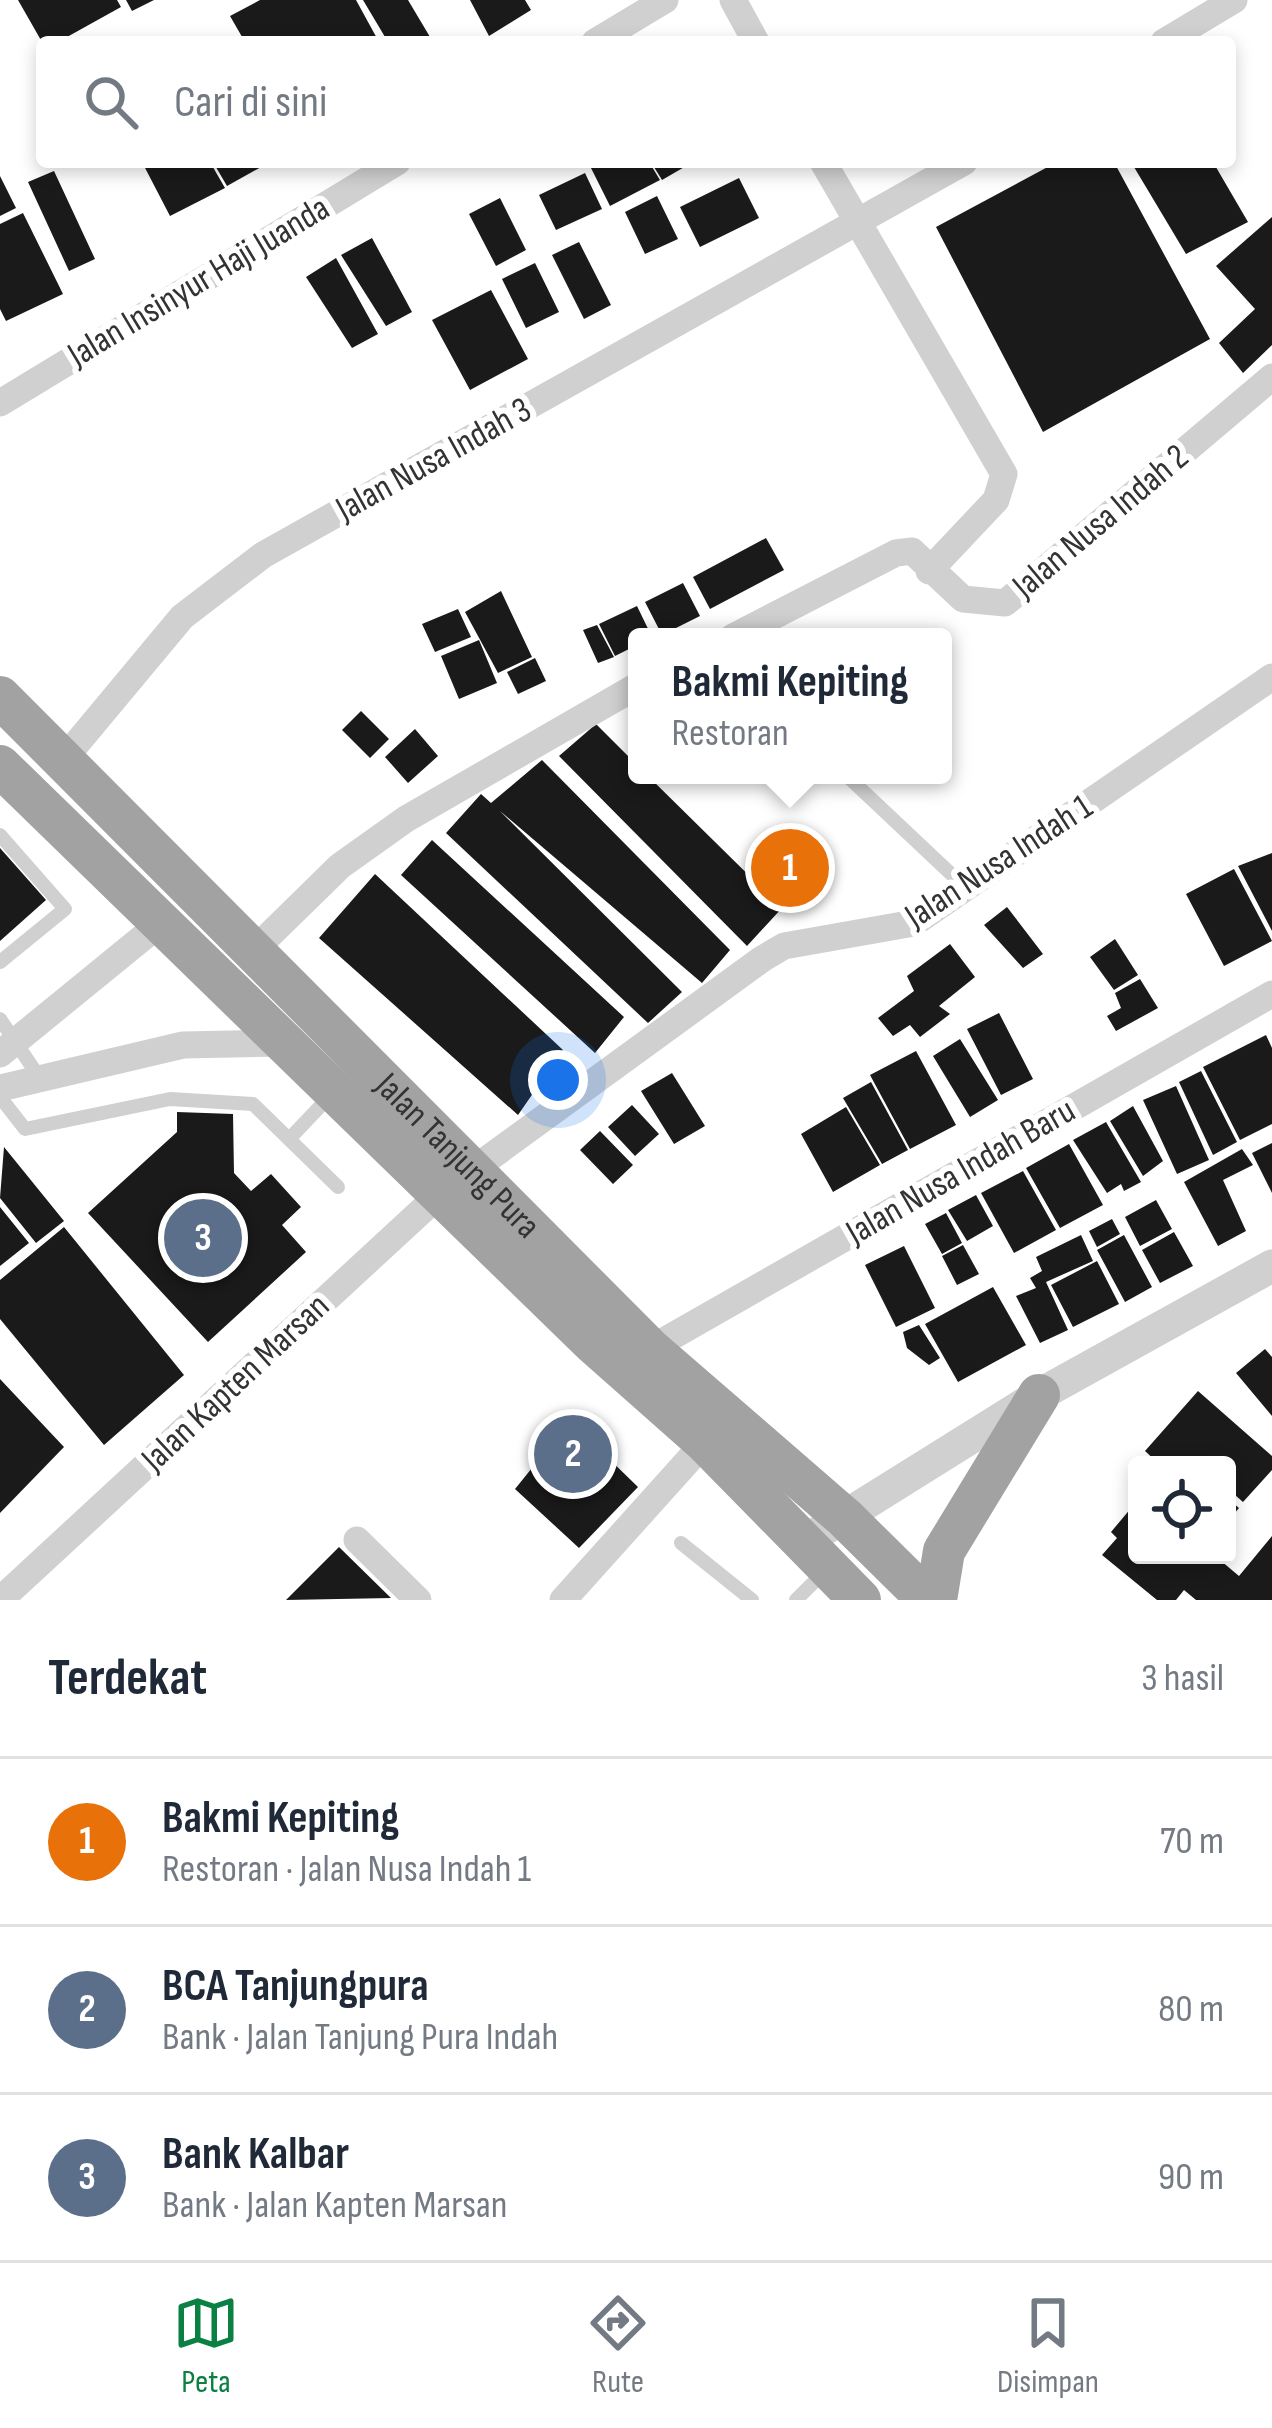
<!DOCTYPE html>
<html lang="id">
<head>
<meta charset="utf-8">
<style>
  body { margin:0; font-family:"Sofia Sans Condensed",sans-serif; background:#f2f2f3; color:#1f2937 }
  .controls { position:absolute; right:36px; bottom:36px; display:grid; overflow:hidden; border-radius:12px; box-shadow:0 6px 18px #0003 }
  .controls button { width:108px; height:108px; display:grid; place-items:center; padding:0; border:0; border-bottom:3px solid #e0e1e3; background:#fff; color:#1f2937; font:60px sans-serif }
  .you { position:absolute; left:558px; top:1080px; width:42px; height:42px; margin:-30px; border:9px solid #fff; border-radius:50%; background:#1a73e8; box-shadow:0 0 0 18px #1a73e833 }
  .badge { display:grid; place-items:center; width:78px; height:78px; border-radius:50%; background:#0b8043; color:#fff; font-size:39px; font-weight:700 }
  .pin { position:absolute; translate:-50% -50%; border:6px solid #fff; box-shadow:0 3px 12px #0006 }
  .popup { position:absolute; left:628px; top:628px; width:324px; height:156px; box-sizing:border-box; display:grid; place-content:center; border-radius:12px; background:#fff; filter:drop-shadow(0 3px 9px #0005); font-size:39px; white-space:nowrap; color:#747a83 }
  .popup b { font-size:45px; color:#1f2937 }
  .popup::after { content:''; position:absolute; left:50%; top:100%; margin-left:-24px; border:24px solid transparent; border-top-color:#fff }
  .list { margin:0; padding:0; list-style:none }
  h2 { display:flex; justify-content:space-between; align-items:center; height:156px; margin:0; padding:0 48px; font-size:51px }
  h2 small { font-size:39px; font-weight:400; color:#747a83 }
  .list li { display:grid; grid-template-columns:78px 1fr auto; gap:36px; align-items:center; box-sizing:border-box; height:168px; padding:0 48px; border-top:3px solid #e0e1e3 }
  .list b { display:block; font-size:45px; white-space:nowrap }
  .list p { margin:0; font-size:39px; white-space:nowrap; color:#747a83 }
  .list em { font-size:39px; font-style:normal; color:#747a83 }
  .icon { flex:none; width:66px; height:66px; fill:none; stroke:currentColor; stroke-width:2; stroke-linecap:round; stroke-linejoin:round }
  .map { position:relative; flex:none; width:1272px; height:1600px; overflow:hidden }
  .search { position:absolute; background:#fff; box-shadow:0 6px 18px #0003; left:36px; right:36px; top:36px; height:132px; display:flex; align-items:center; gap:30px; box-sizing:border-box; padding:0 42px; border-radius:12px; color:#747a83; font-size:45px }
  .sheet { height:660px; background:#fff }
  nav { display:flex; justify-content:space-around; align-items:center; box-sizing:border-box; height:168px; border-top:3px solid #e0e1e3; background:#fff; font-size:33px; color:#747a83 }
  nav a { display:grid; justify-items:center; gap:6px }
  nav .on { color:#0b8043 }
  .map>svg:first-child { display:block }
</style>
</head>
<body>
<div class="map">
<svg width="1272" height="1600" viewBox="0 0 1272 1600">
  <rect width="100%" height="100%" fill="#fff"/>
  <path fill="#1a1a1a" d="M 18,0 L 117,0 L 121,7 L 58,42 L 42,42 Z
    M 126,0 L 154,0 L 132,11 Z
    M 260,0 L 356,0 L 379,42 L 245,42 L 230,16 Z
    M 363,0 L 408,0 L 433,42 L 388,42 Z
    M 470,0 L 525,0 L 531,10 L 489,36 Z
    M 148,162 L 210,162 L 225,188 L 170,216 L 143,164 Z
    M 213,162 L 270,162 L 227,186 Z
    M 588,162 L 649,162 L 660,180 L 610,206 Z
    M 651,162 L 693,162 L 662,180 Z
    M 1057,162 L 1114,162 L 1210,339 L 1043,432 L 936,227 Z
    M 1131,162 L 1213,162 L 1248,222 L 1186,254 Z
    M 54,171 L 95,259 L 69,271 L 28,182 Z
    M 585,173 L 602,209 L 556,230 L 539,195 Z
    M 0,176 L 16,208 L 0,216 Z
    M 739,178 L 759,218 L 700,247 L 680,207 Z
    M 657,196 L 678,239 L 645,254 L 625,212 Z
    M 500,198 L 526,250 L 496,266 L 469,214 Z
    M 23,213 L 63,294 L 6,321 L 0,309 L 0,224 Z
    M 1272,217 L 1272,345 L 1243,373 L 1219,343 L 1255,309 L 1216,266 Z
    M 372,238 L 412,312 L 386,326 L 341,255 Z
    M 579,242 L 611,305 L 584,319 L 552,255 Z
    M 336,258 L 378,334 L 352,348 L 306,277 Z
    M 535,263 L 559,312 L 526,328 L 502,279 Z
    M 491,290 L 528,359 L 470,390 L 432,320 Z
    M 766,538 L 784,570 L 710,609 L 693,577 Z
    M 683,583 L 700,616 L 662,635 L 645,602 Z
    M 501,591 L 532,657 L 498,673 L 465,612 Z
    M 637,606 L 652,637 L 637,637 L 637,645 L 615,656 L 599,624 Z
    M 458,609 L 471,637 L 435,652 L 422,624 Z
    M 597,625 L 614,657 L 598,663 L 583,630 Z
    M 479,640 L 497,683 L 459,699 L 441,656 Z
    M 535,658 L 546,681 L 518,694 L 507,672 Z
    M 361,711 L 389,739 L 370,758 L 342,730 Z
    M 596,724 L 637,765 L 637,775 L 647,775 L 782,908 L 747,946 L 559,756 Z
    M 415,729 L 438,756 L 408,783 L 385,757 Z
    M 542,760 L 730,950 L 702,983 L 500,811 L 682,992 L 648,1023 L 446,833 L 481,794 L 491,803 Z
    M 432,840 L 624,1017 L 595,1053 L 401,875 Z
    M 0,848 L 46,900 L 0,941 Z
    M 1272,853 L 1272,931 L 1238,866 Z
    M 1234,869 L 1272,941 L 1224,966 L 1186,894 Z
    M 375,874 L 563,1050 L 518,1115 L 319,938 Z
    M 1007,907 L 1043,954 L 1023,968 L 984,925 Z
    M 1115,939 L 1138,975 L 1114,990 L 1090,957 Z
    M 950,944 L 975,977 L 939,1006 L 950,1014 L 920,1037 L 910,1025 L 893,1036 L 878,1018 L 914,991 L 907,976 Z
    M 1140,979 L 1158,1008 L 1116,1031 L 1107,1016 L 1121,1008 L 1115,993 Z
    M 999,1013 L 1033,1079 L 1001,1095 L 967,1029 Z
    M 1266,1035 L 1272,1048 L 1272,1124 L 1240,1140 L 1203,1067 Z
    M 960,1039 L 998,1100 L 970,1117 L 933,1056 Z
    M 916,1051 L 956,1125 L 910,1149 L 870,1075 Z
    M 1201,1071 L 1237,1142 L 1213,1155 L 1179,1082 Z
    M 672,1073 L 705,1126 L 674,1144 L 641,1091 Z
    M 871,1082 L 908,1150 L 882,1164 L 843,1098 Z
    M 1176,1086 L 1209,1160 L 1177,1174 L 1143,1100 Z
    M 632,1105 L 659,1134 L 635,1156 L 608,1127 Z
    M 1133,1106 L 1163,1161 L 1143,1176 L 1110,1121 Z
    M 846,1107 L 880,1165 L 833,1192 L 801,1134 Z
    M 177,1112 L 233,1114 L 234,1173 L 251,1191 L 271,1174 L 301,1207 L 282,1225 L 306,1252 L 208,1342 L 88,1213 L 177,1132 Z
    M 1106,1122 L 1141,1182 L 1124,1191 L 1121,1184 L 1107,1193 L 1073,1140 Z
    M 600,1131 L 633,1165 L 613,1184 L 580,1150 Z
    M 1272,1143 L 1272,1193 L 1252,1153 Z
    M 1069,1144 L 1103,1205 L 1060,1228 L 1026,1168 Z
    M 4,1147 L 64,1221 L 36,1243 L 0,1198 Z
    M 1242,1149 L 1253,1165 L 1223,1180 L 1246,1231 L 1218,1246 L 1184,1182 Z
    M 1023,1171 L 1056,1230 L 1014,1253 L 981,1193 Z
    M 976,1195 L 993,1226 L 967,1241 L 948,1210 Z
    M 1156,1200 L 1172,1229 L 1140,1246 L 1125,1217 Z
    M 0,1207 L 29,1243 L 0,1266 Z
    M 946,1213 L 962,1243 L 942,1254 L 925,1224 Z
    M 1112,1219 L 1120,1234 L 1097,1247 L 1089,1231 Z
    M 64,1227 L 184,1375 L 104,1445 L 0,1319 L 0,1280 Z
    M 1174,1232 L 1193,1266 L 1160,1283 L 1142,1250 Z
    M 1081,1235 L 1093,1261 L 1046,1282 L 1068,1330 L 1040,1343 L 1016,1296 L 1036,1288 L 1030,1278 L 1042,1271 L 1036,1257 Z
    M 1124,1235 L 1152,1287 L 1125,1302 L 1097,1250 Z
    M 963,1245 L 979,1274 L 957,1285 L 942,1256 Z
    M 904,1246 L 935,1308 L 896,1327 L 865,1265 Z
    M 1097,1261 L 1119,1304 L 1073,1327 L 1051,1285 Z
    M 993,1287 L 1026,1345 L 958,1382 L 925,1324 Z
    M 919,1325 L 940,1358 L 929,1365 L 907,1348 L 903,1332 Z
    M 1265,1349 L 1272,1357 L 1272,1416 L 1236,1373 Z
    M 0,1379 L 64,1447 L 0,1513 Z
    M 1198,1391 L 1272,1456 L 1272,1470 L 1243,1502 L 1227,1488 L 1227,1465 L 1196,1460 L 1160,1465 L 1145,1451 Z
    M 570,1421 L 638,1487 L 579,1548 L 515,1489 Z
    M 1227,1498 L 1239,1508 L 1227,1522 Z
    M 1137,1501 L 1137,1555 L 1214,1555 L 1239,1576 L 1272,1536 L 1272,1600 L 1196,1600 L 1184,1590 L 1176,1600 L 1157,1600 L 1102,1555 L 1117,1538 L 1111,1532 Z
    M 339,1547 L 391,1598 L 286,1600 Z"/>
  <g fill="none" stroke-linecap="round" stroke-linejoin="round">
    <path stroke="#d0d0d0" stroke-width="14" d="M 846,775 L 967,889
      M 0,835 L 65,909 L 0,962
      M 0,1019 L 39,1077
      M 0,1097 L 25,1129 L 170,1099 L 253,1104 L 338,1187
      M 291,1137 L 331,1095
      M 681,1543 L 752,1600
      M 796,1600 L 824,1572"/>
    <path stroke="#d0d0d0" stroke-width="27" d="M 733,0 L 756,42
      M 595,42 L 665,0
      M 1164,42 L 1234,0
      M 823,162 L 1004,474 L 996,500 L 929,571
      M 0,403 L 397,162
      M 733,637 L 896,553 L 912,551 L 963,599 L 1005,603 L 1272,377
      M 63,760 L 182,617 L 263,555 L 964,162
      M 252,952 L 340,866 L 406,819 L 637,686
      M 0,1054 L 163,921
      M 0,1088 L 183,1045 L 285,1043
      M 650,1349 L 1272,994
      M 357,1540 L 418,1600
      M 0,1600 L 441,1193 L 762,959 L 784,946 L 914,923 L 1272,677
      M 563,1600 L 705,1442"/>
    <path stroke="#d0d0d0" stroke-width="33" d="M 802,1543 L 1039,1395 L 1272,1266"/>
    <g stroke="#a2a2a2" stroke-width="42">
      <path id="s1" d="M 0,697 L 650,1349 L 845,1518 L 928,1600"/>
      <path d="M 0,766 L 592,1342 L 705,1442 L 860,1600"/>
      <path d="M 936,1600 L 944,1551 L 1039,1395"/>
    </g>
  </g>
  <g text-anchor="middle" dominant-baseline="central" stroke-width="12" stroke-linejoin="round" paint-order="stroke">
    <g font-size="36" fill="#333" stroke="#fff">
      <text transform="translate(199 282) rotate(-31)">Jalan Insinyur Haji Juanda</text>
      <text transform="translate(434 460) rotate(-29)">Jalan Nusa Indah 3</text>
      <text transform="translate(1101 522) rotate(-40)">Jalan Nusa Indah 2</text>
      <text transform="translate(999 862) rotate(-33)">Jalan Nusa Indah 1</text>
      <text stroke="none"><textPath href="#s1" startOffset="648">Jalan Tanjung Pura</textPath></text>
      <text transform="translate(961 1172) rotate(-30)">Jalan Nusa Indah Baru</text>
      <text transform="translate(236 1383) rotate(-43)">Jalan Kapten Marsan</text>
    </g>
  </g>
</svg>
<div class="controls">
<button><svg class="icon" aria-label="locate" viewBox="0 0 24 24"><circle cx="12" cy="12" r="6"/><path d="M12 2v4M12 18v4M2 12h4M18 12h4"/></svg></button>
</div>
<div class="you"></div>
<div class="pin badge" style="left:790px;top:868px;background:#e8710a">1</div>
<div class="popup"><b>Bakmi Kepiting</b>Restoran</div>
<div class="pin badge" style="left:573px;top:1454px;background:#5c6f8a">2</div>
<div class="pin badge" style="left:203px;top:1238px;background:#5c6f8a">3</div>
<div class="search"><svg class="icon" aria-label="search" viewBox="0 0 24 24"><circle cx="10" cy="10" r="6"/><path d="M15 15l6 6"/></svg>Cari di sini</div>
</div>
<section class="sheet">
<h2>Terdekat<small>3 hasil</small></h2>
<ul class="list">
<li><span class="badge" style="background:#e8710a">1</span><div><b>Bakmi Kepiting</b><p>Restoran · Jalan Nusa Indah 1</p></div><em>70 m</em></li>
<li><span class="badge" style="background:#5c6f8a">2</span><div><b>BCA Tanjungpura</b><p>Bank · Jalan Tanjung Pura Indah</p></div><em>80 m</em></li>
<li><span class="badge" style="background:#5c6f8a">3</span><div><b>Bank Kalbar</b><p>Bank · Jalan Kapten Marsan</p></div><em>90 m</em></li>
</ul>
</section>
<nav>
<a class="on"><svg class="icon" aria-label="map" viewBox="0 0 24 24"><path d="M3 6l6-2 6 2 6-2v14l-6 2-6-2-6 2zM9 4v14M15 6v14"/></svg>Peta</a>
<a><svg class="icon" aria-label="directions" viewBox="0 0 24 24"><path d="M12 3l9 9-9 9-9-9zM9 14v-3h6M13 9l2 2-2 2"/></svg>Rute</a>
<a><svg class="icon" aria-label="saved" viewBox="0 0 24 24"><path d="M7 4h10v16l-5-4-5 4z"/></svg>Disimpan</a>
</nav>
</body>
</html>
